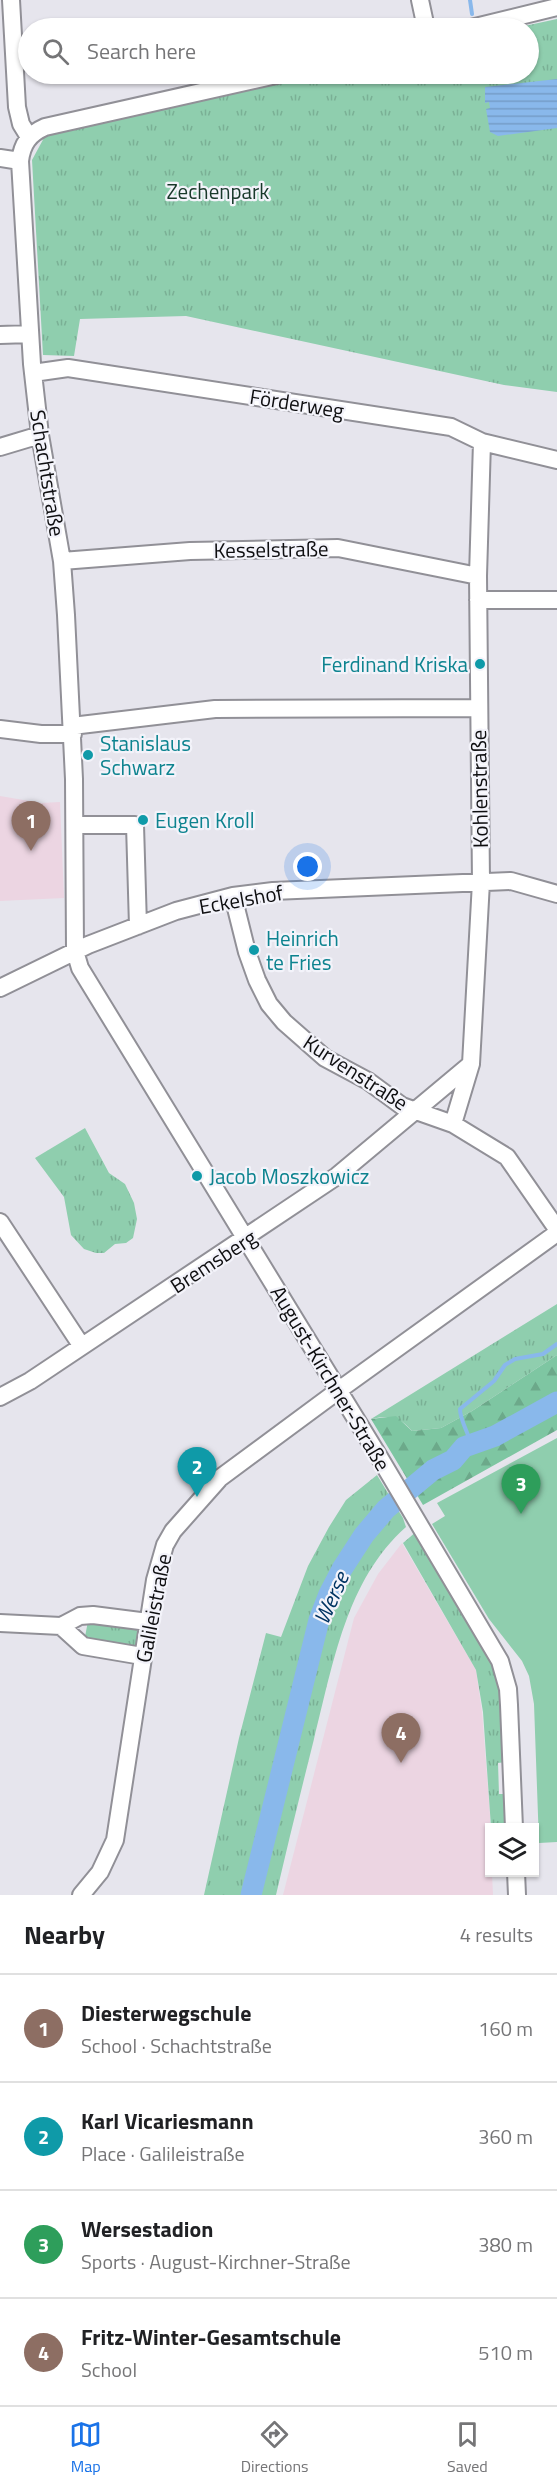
<!DOCTYPE html>
<html lang="en">
<head>
<meta charset="utf-8">
<style>
  body { margin:0; font-family:"Titillium Web",sans-serif; background:#f2f2f2; color:#202124 }
  .controls { position:absolute; right:18px; bottom:18px; display:grid; overflow:hidden; border-radius:0px; box-shadow:0 2px 4px #0004 }
  .controls button { width:54px; height:54px; display:grid; place-items:center; padding:0; border:0; border-bottom:2px solid #e0e0e0; background:#fff; color:#202124; font:30px sans-serif }
  .you { position:absolute; left:308px; top:867px; width:21px; height:21px; margin:-15px; border:4px solid #fff; border-radius:50%; background:#1a73e8; box-shadow:0 0 0 9px #1a73e833 }
  .badge { display:grid; place-items:center; width:39px; height:39px; border-radius:50%; background:#1a73e8; color:#fff; font-size:20px; font-weight:700 }
  .pin { position:absolute; translate:-50% -50px; filter:drop-shadow(0 2px 3px #0008) }
  .pin::after { content:''; position:absolute; top:32px; width:21px; height:18px; background:inherit; clip-path:polygon(0 0,100% 0,50% 100%) }
  .list { margin:0; padding:0; list-style:none }
  h2 { display:flex; justify-content:space-between; align-items:center; height:78px; margin:0; padding:0 24px; font-size:26px }
  h2 small { font-size:20px; font-weight:400; color:#757577 }
  .list li { display:grid; grid-template-columns:39px 1fr auto; gap:18px; align-items:center; box-sizing:border-box; height:108px; padding:0 24px; border-top:2px solid #e0e0e0 }
  .list b { display:block; font-size:22px; white-space:nowrap }
  .list p { margin:0; font-size:20px; white-space:nowrap; color:#757577 }
  .list em { font-size:20px; font-style:normal; color:#757577 }
  .icon { flex:none; width:33px; height:33px; fill:none; stroke:currentColor; stroke-width:2; stroke-linecap:round; stroke-linejoin:round }
  .map { position:relative; flex:none; width:557px; height:1895px; overflow:hidden }
  .search { position:absolute; background:#fff; box-shadow:0 2px 4px #0004; left:18px; right:18px; top:18px; height:66px; display:flex; align-items:center; gap:15px; box-sizing:border-box; padding:0 21px; border-radius:33px; color:#757577; font-size:22px }
  .sheet { height:510px; background:#fff }
  nav { display:flex; justify-content:space-around; align-items:center; box-sizing:border-box; height:84px; border-top:2px solid #e0e0e0; background:#fff; font-size:16px; color:#757577 }
  nav a { display:grid; justify-items:center; gap:3px }
  nav .on { color:#1a73e8 }
  .map>svg:first-child { display:block }
</style>
</head>
<body>
<div class="map">
<svg width="557" height="1895" viewBox="0 0 557 1895">
  <defs>
    <pattern id="grass-tufts" width="24" height="20" patternUnits="userSpaceOnUse" patternTransform="scale(1.5)"><rect width="24" height="20" fill="#8fceae"/><path d="M3 7l-1-3M5 7V3M7 7l1-3M15 17l-1-3M17 17v-4M19 17l1-3" fill="none" stroke="#7ab095"/></pattern>
    <pattern id="forest-firs" width="22" height="20" patternUnits="userSpaceOnUse" patternTransform="scale(1.5)"><rect width="22" height="20" fill="#7ec6a2"/><path d="M5 1l3.5 6h-7zM16 11l3.5 6h-7z" fill="#6ca98a"/></pattern>
    <pattern id="water-rules" width="6" height="5" patternUnits="userSpaceOnUse" patternTransform="scale(1.5)"><rect width="6" height="5" fill="#89b8eb"/><path d="M0 2.5h6" fill="none" stroke="#759dc8"/></pattern>
  </defs>
  <rect width="100%" height="100%" fill="#e6e5ed"/>
  <path fill="#ecd5e2" d="M 0,796 L 41,803 L 60,802 L 64,898 L 0,901 Z
    M 402,1543 L 476,1670 L 482,1712 L 490,1814 L 490,1872 L 492,1873 L 493,1895 L 283,1895 L 354,1618 L 378,1574 Z"/>
  <path fill="url(#grass-tufts)" d="M 557,19 L 557,392 L 504,385 L 186,316 L 80,319 L 74,356 L 43,355 L 32,160 L 45,136 L 319,74 L 528,74 L 528,28 L 515,28 Z
    M 85,1128 L 109,1173 L 125,1184 L 134,1203 L 137,1219 L 133,1238 L 126,1243 L 115,1244 L 104,1253 L 96,1253 L 84,1249 L 71,1235 L 64,1197 L 35,1158 Z
    M 557,1304 L 557,1355 L 472,1411 L 441,1428 L 412,1431 C 399,1416 390,1415 371,1419 Z
    M 377,1475 L 403,1518 L 406,1527 C 346,1580 333,1665 314,1739 C 301,1791 288,1843 276,1895 L 204,1895 L 239,1738 L 266,1633 L 281,1637 L 308,1566 L 329,1527 L 346,1500 Z
    M 417,1531 L 484,1643 L 498,1676 L 502,1699 L 506,1762 L 498,1763 L 499,1794 L 507,1794 L 508,1827 L 491,1827 L 483,1712 L 476,1670 L 403,1543 Z
    M 88,1621 L 141,1629 L 138,1650 L 84,1642 Z"/>
  <path fill="url(#forest-firs)" d="M 557,1355 L 557,1430 L 423,1505 L 371,1419 L 396,1416 L 412,1431 L 441,1428 L 472,1411 Z"/>
  <path fill="#8fceae" d="M 557,1438 L 557,1842 L 539,1843 L 534,1704 L 529,1676 L 522,1661 L 489,1619 L 432,1524 L 445,1516 L 437,1503 Z"/>
  <path fill="url(#water-rules)" d="M 557,79 L 557,128 L 498,136 L 490,132 L 486,109 L 490,108 L 489,102 L 485,103 L 485,87 Z"/>
  <g fill="none" stroke-linecap="round" stroke-linejoin="round">
    <path stroke="#89b8eb" stroke-width="4" d="M 470,0 L 472,14
      M 471,1444 C 468,1432 460,1420 460,1409 L 494,1381 L 505,1365 L 515,1359 L 543,1354 L 557,1344"/>
    <path stroke="#89b8eb" stroke-width="21" d="M 251,1895 L 319,1620 L 329,1594 L 342,1569 L 364,1535 L 386,1509 L 433,1470 L 453,1460 L 464,1447 L 495,1436 L 557,1402"/>
    <g stroke="#919097" stroke-width="20">
      <path id="minor" d="M 11,0 L 17,107 L 21,124 L 29,137
        M 420,0 L 426,28
        M 471,28 L 557,7
        M 281,74 L 45,127 C 29,134 22,144 20,161 L 32,364 L 40,435 L 62,561 L 66,615 L 74,779 L 75,951 L 80,968 L 378,1455 L 500,1661 L 508,1689 L 509,1705 L 514,1828
        M 0,158 L 20,161
        M 0,335 L 30,334
        M 33,373 L 68,368 L 451,427 L 482,442 L 557,460
        M 0,447 L 40,435
        M 62,561 L 190,551 L 338,548 L 478,576
        M 478,600 L 557,600
        M 72,726 L 215,709 L 477,708
        M 0,729 L 41,734 L 73,734
        M 75,825 L 135,825 L 138,926
        M 233,896 L 247,952 L 257,980 L 269,1004 L 284,1022 L 325,1058 L 368,1081 L 402,1106 L 453,1124 L 507,1157 L 557,1229
        M 0,988 L 88,945 L 176,911 L 233,896 L 273,891 L 511,881 L 557,894
        M 453,1124 L 471,1064
        M 0,1222 L 81,1345
        M 0,1397 L 30,1381 L 337,1176 L 471,1064 L 481,882 L 478,576 L 482,442
        M 0,1623 L 61,1626 L 80,1616 L 93,1615 L 148,1622
        M 61,1626 L 83,1646 L 142,1656
        M 516,1872 L 517,1895
        M 81,1895 L 100,1872 L 115,1840 L 155,1580 L 165,1545 L 173,1531 L 220,1478 L 339,1390 L 557,1233"/>
    </g>
    <use href="#minor" stroke="#fff" stroke-width="16"/>
  </g>
  <g fill="#0f9aa8" stroke="#f3f3fa" stroke-width="2">
    <circle cx="480" cy="664" r="6"/>
    <circle cx="88" cy="755" r="6"/>
    <circle cx="143" cy="820" r="6"/>
    <circle cx="254" cy="950" r="6"/>
    <circle cx="197" cy="1176" r="6"/>
  </g>
  <g text-anchor="middle" dominant-baseline="central" stroke-width="4.5" stroke-linejoin="round" paint-order="stroke">
    <g font-size="21" fill="#18392a" stroke="#f3f3fa">
      <text x="218" y="191">Zechenpark</text>
    </g>
    <g font-size="21" fill="#0e0e10" stroke="#f3f3fa">
      <text transform="translate(297 403) rotate(9)">Förderweg</text>
      <text transform="translate(48 473) rotate(81)">Schachtstraße</text>
      <text transform="translate(271 549) rotate(-1)">Kesselstraße</text>
      <text transform="translate(479 789) rotate(-91)">Kohlenstraße</text>
      <text transform="translate(241 899) rotate(-10)">Eckelshof</text>
      <text transform="translate(356 1072) rotate(33)">Kurvenstraße</text>
      <text transform="translate(213 1261) rotate(-33)">Bremsberg</text>
      <text transform="translate(331 1378) rotate(59)">August-Kirchner-Straße</text>
      <text transform="translate(153 1608) rotate(-79)">Galileistraße</text>
    </g>
    <g font-size="21" fill="#0d838f" stroke="#f3f3fa" text-anchor="start">
      <text x="468" y="664" text-anchor="end">Ferdinand Kriska</text>
      <text x="100" y="743">Stanislaus<tspan x="100" dy="24">Schwarz</tspan></text>
      <text x="155" y="820">Eugen Kroll</text>
      <text x="266" y="938">Heinrich<tspan x="266" dy="24">te Fries</tspan></text>
      <text x="209" y="1176">Jacob Moszkowicz</text>
    </g>
    <g font-size="22" font-style="italic" fill="#003462" stroke="#f3f3fa">
      <text transform="translate(331 1598) rotate(-66)">Werse</text>
    </g>
  </g>
</svg>
<div class="controls">
<button><svg class="icon" aria-label="layers" viewBox="0 0 24 24"><path d="M12 4l9 5-9 5-9-5zM3 14l9 5 9-5"/></svg></button>
</div>
<div class="you"></div>
<div class="pin badge" style="left:31px;top:851px;background:#8d6e63">1</div>
<div class="pin badge" style="left:197px;top:1497px;background:#0f9aa8">2</div>
<div class="pin badge" style="left:521px;top:1514px;background:#2e9e5b">3</div>
<div class="pin badge" style="left:401px;top:1763px;background:#8d6e63">4</div>
<div class="search"><svg class="icon" aria-label="search" viewBox="0 0 24 24"><circle cx="10" cy="10" r="6"/><path d="M15 15l6 6"/></svg>Search here</div>
</div>
<section class="sheet">
<h2>Nearby<small>4 results</small></h2>
<ul class="list">
<li><span class="badge" style="background:#8d6e63">1</span><div><b>Diesterwegschule</b><p>School · Schachtstraße</p></div><em>160 m</em></li>
<li><span class="badge" style="background:#0f9aa8">2</span><div><b>Karl Vicariesmann</b><p>Place · Galileistraße</p></div><em>360 m</em></li>
<li><span class="badge" style="background:#2e9e5b">3</span><div><b>Wersestadion</b><p>Sports · August-Kirchner-Straße</p></div><em>380 m</em></li>
<li><span class="badge" style="background:#8d6e63">4</span><div><b>Fritz-Winter-Gesamtschule</b><p>School</p></div><em>510 m</em></li>
</ul>
</section>
<nav>
<a class="on"><svg class="icon" aria-label="map" viewBox="0 0 24 24"><path d="M3 6l6-2 6 2 6-2v14l-6 2-6-2-6 2zM9 4v14M15 6v14"/></svg>Map</a>
<a><svg class="icon" aria-label="directions" viewBox="0 0 24 24"><path d="M12 3l9 9-9 9-9-9zM9 14v-3h6M13 9l2 2-2 2"/></svg>Directions</a>
<a><svg class="icon" aria-label="saved" viewBox="0 0 24 24"><path d="M7 4h10v16l-5-4-5 4z"/></svg>Saved</a>
</nav>
</body>
</html>
